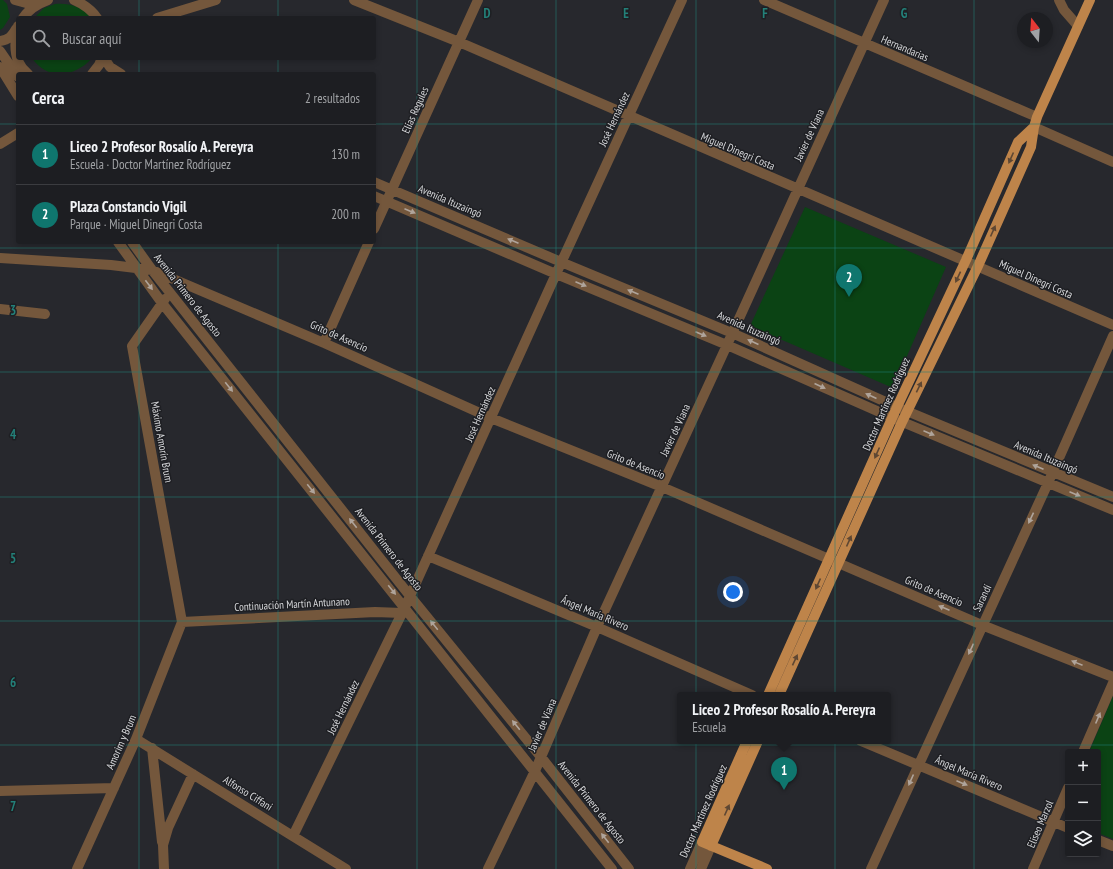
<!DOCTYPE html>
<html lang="es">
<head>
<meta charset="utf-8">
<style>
  body { margin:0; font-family:"PT Sans Narrow",sans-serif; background:#2a2b2f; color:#f1f3f6 }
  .controls { position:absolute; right:12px; bottom:12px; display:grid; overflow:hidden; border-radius:4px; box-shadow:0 2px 6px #0003 }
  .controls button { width:36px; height:36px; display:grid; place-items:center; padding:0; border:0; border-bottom:1px solid #3b3c40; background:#1d1e22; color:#f1f3f6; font:20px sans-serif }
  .compass { position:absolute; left:1017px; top:12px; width:36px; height:36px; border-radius:50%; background:#1d1e22; box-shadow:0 2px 6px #0003; rotate:343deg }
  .you { position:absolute; left:733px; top:592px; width:14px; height:14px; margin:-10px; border:3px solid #fff; border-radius:50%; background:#1a73e8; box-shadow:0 0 0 6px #1a73e833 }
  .badge { display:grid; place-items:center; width:26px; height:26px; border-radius:50%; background:#0f766e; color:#fff; font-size:13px; font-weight:700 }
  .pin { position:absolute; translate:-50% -33px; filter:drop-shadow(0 1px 2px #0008) }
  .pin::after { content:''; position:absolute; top:21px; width:14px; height:12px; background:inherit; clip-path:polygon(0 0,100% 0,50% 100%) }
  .popup { position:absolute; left:677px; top:692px; width:214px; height:52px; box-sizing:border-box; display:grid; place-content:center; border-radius:4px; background:#1d1e22; filter:drop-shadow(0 1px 3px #0005); font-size:13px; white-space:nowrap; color:#a0a2a5 }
  .popup b { font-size:15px; color:#f1f3f6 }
  .popup::after { content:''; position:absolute; left:50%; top:100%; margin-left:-8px; border:8px solid transparent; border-top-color:#1d1e22 }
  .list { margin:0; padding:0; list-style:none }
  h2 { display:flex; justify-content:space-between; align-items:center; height:52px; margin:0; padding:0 16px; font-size:17px }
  h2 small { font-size:13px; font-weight:400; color:#a0a2a5 }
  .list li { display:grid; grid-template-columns:26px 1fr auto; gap:12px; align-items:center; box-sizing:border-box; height:60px; padding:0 16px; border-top:1px solid #3b3c40 }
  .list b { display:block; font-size:15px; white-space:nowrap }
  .list p { margin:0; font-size:13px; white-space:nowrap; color:#a0a2a5 }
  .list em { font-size:13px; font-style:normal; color:#a0a2a5 }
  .icon { flex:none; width:22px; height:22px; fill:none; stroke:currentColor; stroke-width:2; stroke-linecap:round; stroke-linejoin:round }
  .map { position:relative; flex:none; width:1113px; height:869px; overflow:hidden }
  .search { position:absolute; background:#1d1e22; box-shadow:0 2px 6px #0003; left:16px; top:16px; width:360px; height:44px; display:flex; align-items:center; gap:10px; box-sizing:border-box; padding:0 14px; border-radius:4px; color:#a0a2a5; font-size:15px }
  .panel { position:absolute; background:#1d1e22; box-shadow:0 2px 6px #0003; left:16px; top:72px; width:360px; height:172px; border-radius:4px }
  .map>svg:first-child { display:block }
</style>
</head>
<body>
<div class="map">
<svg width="1113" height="869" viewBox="0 0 1113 869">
  <rect width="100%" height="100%" fill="#27282d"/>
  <path fill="#0b4314" d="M 0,0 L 3,0 L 7,4 L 10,17 L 3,28 L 0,30 Z
    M 55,4 C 69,3 82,6 91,18 L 34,18 L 44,8 Z
    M 32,58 L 92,58 C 76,77 47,81 32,58 Z
    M 805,207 L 946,267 L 893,388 L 750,326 Z
    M 1113,696 L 1113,839 L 1098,833 L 1098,752 L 1089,752 Z"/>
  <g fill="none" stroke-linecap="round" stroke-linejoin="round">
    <path stroke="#74573c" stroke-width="10" d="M 15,0 L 26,3 L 40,3
      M 74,0 C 83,4 91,9 97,18
      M 354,0 L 459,42 L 1113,325
      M 764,0 L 1037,117
      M 1059,0 L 1064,10 L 1078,26
      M 23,18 C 29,9 37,4 48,0
      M 157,18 L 216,0
      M 18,26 C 14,42 13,62 28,74
      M 0,41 C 9,40 12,36 16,29
      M 0,51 L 18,77
      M 104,58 L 110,67 L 121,74
      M 0,67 L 18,96
      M 92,74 L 99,65 L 102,58
      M 1034,127 L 1113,162
      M 0,144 L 18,133
      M 374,182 L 561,262 L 732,333 L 897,407 L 1113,497
      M 374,196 L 556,274 L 727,345 L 893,418 L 1113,510
      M 374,229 L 478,0
      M 118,242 L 162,303 L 612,869
      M 132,242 L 152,270 L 410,596 L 541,757 L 629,869
      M 0,258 L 111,265 L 152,270 L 324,343 L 491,418 L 662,487 L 982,625 L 1113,677
      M 165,299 L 132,346 L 182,622
      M 0,309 L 45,314
      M 324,343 L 369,242
      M 428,556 L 597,627 L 752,695
      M 182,622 L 375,612 L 402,613
      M 136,739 L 346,869
      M 861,741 L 1068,828
      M 152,748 L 162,842
      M 1083,752 L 1113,683
      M 0,791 L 114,788
      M 293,836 L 405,607 L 556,274 L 682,0
      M 1098,840 L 1113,846
      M 77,869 L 136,739 L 182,622
      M 164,869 L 163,845 L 168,828 L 193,774
      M 488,869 L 535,771 L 597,627 L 727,345 L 884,0
      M 690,869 L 702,842
      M 701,869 L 711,846
      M 871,869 L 1048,483 L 1113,336
      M 1033,869 L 1068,788"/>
    <path stroke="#be844a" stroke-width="10" d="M 768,695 L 897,407 L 966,260 L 1018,142 L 1034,127
      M 779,695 L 902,422 L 978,266 L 1031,147 L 1034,127 L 1037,117 L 1090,0
      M 747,741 L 702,842 L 767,869
      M 711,846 L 758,741"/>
  </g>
  <defs><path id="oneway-solid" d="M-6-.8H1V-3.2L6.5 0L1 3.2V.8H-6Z"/></defs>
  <g fill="#5e4733">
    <use href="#oneway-solid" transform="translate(1011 158) rotate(114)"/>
    <use href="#oneway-solid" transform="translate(993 231) rotate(-66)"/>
    <use href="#oneway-solid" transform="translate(958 277) rotate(115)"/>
    <use href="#oneway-solid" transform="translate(919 387) rotate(-64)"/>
    <use href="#oneway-solid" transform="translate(877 453) rotate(114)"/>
    <use href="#oneway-solid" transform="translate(849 541) rotate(-66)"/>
    <use href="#oneway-solid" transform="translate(818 584) rotate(114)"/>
    <use href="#oneway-solid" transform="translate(795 660) rotate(-65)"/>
    <use href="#oneway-solid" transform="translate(727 810) rotate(-66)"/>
  </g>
  <g fill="#afa49b">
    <use href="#oneway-solid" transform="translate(410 211) rotate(23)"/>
    <use href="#oneway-solid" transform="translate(513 241) rotate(-157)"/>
    <use href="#oneway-solid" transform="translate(581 284) rotate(23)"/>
    <use href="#oneway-solid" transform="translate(149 285) rotate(53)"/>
    <use href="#oneway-solid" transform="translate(633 292) rotate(-157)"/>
    <use href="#oneway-solid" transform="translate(701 334) rotate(23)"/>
    <use href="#oneway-solid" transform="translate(753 342) rotate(-156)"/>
    <use href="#oneway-solid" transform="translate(820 386) rotate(24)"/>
    <use href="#oneway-solid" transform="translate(229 387) rotate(51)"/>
    <use href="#oneway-solid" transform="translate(871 396) rotate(-156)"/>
    <use href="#oneway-solid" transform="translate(929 433) rotate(23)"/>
    <use href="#oneway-solid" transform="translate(1038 467) rotate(-157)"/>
    <use href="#oneway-solid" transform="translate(311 489) rotate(51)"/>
    <use href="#oneway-solid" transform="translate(1075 494) rotate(23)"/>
    <use href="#oneway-solid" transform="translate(1031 518) rotate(115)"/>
    <use href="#oneway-solid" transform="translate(353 523) rotate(-128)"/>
    <use href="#oneway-solid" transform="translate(392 590) rotate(51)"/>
    <use href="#oneway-solid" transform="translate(944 608) rotate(-157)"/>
    <use href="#oneway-solid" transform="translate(434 625) rotate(-129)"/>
    <use href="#oneway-solid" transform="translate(971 649) rotate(115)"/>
    <use href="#oneway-solid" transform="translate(1077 663) rotate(-158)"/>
    <use href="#oneway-solid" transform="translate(1098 718) rotate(-67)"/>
    <use href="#oneway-solid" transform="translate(516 725) rotate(-129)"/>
    <use href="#oneway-solid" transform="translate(911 780) rotate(114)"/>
    <use href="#oneway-solid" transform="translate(962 783) rotate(23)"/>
    <use href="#oneway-solid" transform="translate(605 838) rotate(-128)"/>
  </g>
  <path fill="none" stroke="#238079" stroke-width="1" stroke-opacity="0.55" d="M 139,0 L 139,18M 278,0 L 278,18M 417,0 L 417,869M 556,0 L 556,869M 696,0 L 696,869M 835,0 L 835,869M 974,0 L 974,869M 139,58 L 139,74M 278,58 L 278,74M 0,124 L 18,124M 374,124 L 1113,124M 139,242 L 139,869M 278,242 L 278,869M 0,248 L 1113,248M 0,372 L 1113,372M 0,497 L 1113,497M 0,621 L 1113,621M 0,745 L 1113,745"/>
  <g text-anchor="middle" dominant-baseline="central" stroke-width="3" stroke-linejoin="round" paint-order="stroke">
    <g font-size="11" fill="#d7d8db" stroke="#1e1f23">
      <text transform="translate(905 48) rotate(23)">Hernandarias</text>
      <text transform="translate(415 110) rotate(-66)">Elías Regules</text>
      <text transform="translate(614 119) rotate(-65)">José Hernández</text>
      <text transform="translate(809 135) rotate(-65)">Javier de Viana</text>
      <text transform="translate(738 151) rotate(23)">Miguel Dinegri Costa</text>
      <text transform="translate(450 201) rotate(23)">Avenida Ituzaingó</text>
      <text transform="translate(1036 279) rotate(24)">Miguel Dinegri Costa</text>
      <text transform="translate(188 295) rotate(52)">Avenida Primero de Agosto</text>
      <text transform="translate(749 328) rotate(24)">Avenida Ituzaingó</text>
      <text transform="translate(339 336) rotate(24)">Grito de Asencio</text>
      <text transform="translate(886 404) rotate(-66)">Doctor Martínez Rodríguez</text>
      <text transform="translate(480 414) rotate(-66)">José Hernández</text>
      <text transform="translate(675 430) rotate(-65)">Javier de Viana</text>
      <text transform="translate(162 442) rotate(80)">Máximo Amorín Brum</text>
      <text transform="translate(1046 457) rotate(23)">Avenida Ituzaingó</text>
      <text transform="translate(636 464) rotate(22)">Grito de Asencio</text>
      <text transform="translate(389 549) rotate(52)">Avenida Primero de Agosto</text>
      <text transform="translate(934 591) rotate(23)">Grito de Asencio</text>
      <text transform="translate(982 598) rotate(-65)">Sarandí</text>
      <text transform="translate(292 604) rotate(-3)">Continuación Martín Antunano</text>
      <text transform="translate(595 613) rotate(23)">Ángel María Rivero</text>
      <text transform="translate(343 707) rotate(-64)">José Hernández</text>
      <text transform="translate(542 725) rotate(-67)">Javier de Viana</text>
      <text transform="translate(121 742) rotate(-66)">Amorim y Brum</text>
      <text transform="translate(969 773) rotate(23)">Ángel María Rivero</text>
      <text transform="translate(248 793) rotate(32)">Alfonso Ciffani</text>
      <text transform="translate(592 802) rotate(52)">Avenida Primero de Agosto</text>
      <text transform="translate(703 811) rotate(-66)">Doctor Martínez Rodríguez</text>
      <text transform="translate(1040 824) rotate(-67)">Eliseo Marzol</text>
    </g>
  </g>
  <g font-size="13" text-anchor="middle" font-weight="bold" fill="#238079" stroke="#1e1f23" stroke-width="3" stroke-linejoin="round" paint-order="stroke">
    <text x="487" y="18">D</text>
    <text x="626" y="18">E</text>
    <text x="765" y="18">F</text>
    <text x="904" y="18">G</text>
    <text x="13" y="315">3</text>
    <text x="13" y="439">4</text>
    <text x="13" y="563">5</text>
    <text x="13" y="687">6</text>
    <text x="13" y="811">7</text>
  </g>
</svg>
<div class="controls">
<button>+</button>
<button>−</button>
<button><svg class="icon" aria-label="layers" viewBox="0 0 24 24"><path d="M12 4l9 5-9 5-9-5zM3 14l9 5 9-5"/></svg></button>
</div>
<svg class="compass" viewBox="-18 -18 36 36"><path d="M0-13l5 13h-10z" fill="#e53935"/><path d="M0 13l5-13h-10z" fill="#a0a2a5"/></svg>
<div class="you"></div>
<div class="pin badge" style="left:784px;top:790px">1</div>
<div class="popup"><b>Liceo 2 Profesor Rosalío A. Pereyra</b>Escuela</div>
<div class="pin badge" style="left:849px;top:297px">2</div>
<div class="search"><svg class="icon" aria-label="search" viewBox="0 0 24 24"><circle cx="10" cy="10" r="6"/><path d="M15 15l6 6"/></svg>Buscar aquí</div>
<section class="panel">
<h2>Cerca<small>2 resultados</small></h2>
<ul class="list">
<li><span class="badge">1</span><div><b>Liceo 2 Profesor Rosalío A. Pereyra</b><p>Escuela · Doctor Martínez Rodríguez</p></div><em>130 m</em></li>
<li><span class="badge">2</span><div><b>Plaza Constancio Vigil</b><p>Parque · Miguel Dinegri Costa</p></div><em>200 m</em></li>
</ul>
</section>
</div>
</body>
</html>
